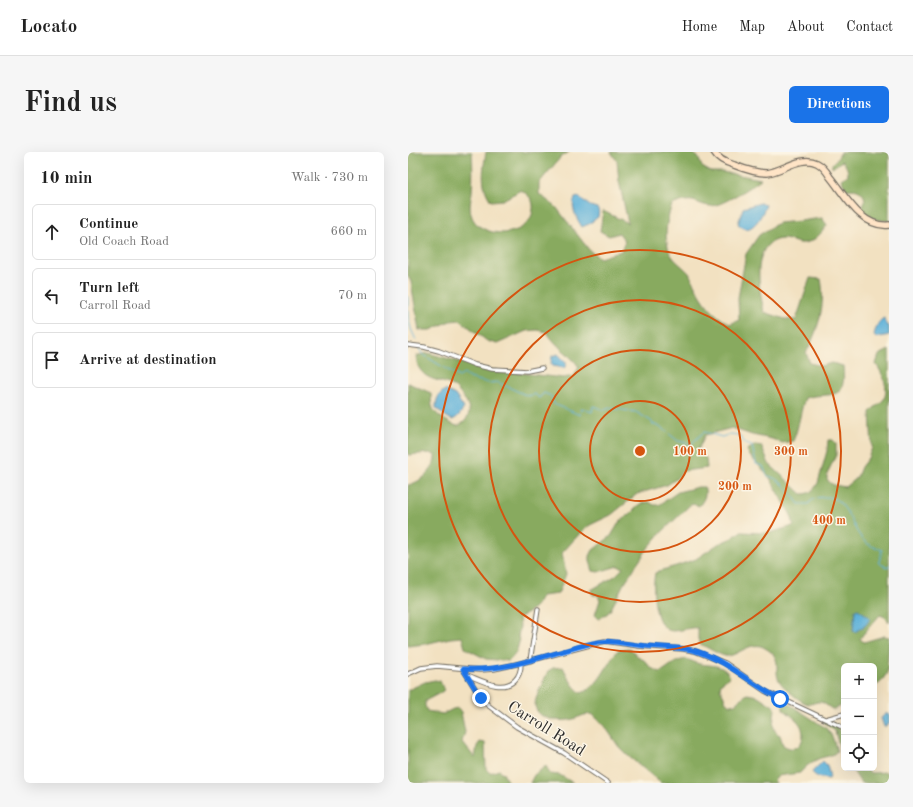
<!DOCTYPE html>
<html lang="en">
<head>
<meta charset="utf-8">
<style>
  body { margin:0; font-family:"Old Standard TT",serif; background:#f6f6f6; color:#222 }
  .controls { position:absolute; right:12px; bottom:12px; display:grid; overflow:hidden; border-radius:6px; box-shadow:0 4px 16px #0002 }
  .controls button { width:36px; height:36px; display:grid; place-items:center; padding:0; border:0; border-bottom:1px solid #e0e0e0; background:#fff; color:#222; font:20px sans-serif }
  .stop { position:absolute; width:12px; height:12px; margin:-9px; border:3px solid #1a73e8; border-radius:50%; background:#fff }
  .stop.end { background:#1a73e8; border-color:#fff; box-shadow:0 1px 4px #0008 }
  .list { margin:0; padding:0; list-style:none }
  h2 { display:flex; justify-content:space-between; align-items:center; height:52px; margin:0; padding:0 16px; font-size:17px }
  h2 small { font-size:13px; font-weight:400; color:#767676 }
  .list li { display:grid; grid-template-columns:26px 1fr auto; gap:12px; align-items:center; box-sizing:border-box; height:56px; margin:0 8px 8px; padding:0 8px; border:1px solid #e0e0e0; border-radius:6px }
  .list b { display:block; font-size:15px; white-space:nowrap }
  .list p { margin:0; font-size:13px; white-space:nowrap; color:#767676 }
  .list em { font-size:13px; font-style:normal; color:#767676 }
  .icon { flex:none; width:22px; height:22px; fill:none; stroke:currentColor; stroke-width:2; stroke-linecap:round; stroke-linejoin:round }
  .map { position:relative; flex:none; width:481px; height:631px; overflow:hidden; border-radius:6px }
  header { display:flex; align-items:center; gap:24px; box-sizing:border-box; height:56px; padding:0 20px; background:#fff; border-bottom:1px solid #e0e0e0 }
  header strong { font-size:19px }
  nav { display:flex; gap:22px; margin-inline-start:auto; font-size:14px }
  .intro { display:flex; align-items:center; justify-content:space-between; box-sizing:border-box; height:96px; padding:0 24px }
  h1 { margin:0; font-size:28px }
  .button { padding:10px 18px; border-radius:6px; background:#1a73e8; color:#fff; font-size:14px; font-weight:700 }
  main { display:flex; gap:24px; padding:0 24px }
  aside { flex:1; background:#fff; border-radius:6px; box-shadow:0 4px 16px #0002 }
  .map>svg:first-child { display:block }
</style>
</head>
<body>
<header>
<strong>Locato</strong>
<nav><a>Home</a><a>Map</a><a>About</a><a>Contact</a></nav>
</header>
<div class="intro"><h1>Find us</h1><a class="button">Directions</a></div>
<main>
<aside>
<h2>10 min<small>Walk · 730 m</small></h2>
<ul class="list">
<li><svg class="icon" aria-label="ahead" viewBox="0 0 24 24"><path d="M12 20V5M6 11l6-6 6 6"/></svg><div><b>Continue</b><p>Old Coach Road</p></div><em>660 m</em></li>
<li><svg class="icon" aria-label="left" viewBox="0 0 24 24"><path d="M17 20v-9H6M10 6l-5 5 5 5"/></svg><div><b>Turn left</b><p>Carroll Road</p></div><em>70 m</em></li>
<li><svg class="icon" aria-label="arrive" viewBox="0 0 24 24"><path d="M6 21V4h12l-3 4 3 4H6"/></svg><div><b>Arrive at destination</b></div></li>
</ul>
</aside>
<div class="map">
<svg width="481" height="631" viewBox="0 0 481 631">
  <rect width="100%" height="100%" fill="#fcf5e5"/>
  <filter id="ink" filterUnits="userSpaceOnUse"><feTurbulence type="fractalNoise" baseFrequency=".025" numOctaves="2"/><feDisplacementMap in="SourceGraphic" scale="8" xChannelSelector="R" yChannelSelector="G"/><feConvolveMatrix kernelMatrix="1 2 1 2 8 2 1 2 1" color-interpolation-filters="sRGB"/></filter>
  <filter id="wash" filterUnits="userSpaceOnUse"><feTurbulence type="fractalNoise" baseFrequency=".012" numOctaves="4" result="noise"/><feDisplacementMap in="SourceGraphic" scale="16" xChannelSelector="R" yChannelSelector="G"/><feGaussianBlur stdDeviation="0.9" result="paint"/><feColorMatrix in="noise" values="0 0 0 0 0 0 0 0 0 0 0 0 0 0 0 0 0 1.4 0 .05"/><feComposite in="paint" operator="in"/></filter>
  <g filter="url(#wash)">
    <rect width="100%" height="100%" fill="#f2e1c1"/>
    <path fill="#88aa5f" stroke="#5a6a45" d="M 0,0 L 64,0 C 65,13 65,27 64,40 C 63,47 61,55 63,62 C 69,88 123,88 125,57 C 126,48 121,43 113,38 L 95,48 L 83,49 C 72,33 75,18 78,0 L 161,0 L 152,6 L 131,31 L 131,42 L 148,55 L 182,99 L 192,106 L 213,99 L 217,89 L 211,81 L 201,84 L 192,79 L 195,59 L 220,71 L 211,29 L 209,9 L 203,0 L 283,0 L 290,5 L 294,15 L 303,20 L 314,20 L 353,27 C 342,35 316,53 303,54 C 296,54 292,51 285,49 C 278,48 271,50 264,53 C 259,66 256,82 260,95 C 263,108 273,112 281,121 C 283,124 284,128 286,132 C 296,150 304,163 322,172 L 331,168 L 330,146 L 338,102 L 351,83 L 370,71 L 392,69 L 414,66 L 419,73 C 414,81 406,90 396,91 C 389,92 382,87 375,87 C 354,87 350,110 351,126 C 351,138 354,149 356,160 L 377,167 L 388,168 L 402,126 L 413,127 C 418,154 410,178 398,201 L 402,211 L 413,214 L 424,211 L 435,214 C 439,252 422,239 397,246 C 392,260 391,275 385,289 L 374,291 L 364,287 L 344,283 L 324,276 L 297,283 L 290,298 L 298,306 L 299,316 L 275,319 L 268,327 L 259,333 L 229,342 L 203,363 L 182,373 L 174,379 L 154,401 L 158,422 L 150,442 L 134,444 L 126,457 L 111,466 L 112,474 L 110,485 L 112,487 L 108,501 L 101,509 L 78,507 L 57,496 L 54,485 L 42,486 L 17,492 L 0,494 L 0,333 C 13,330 28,318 27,303 L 22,301 L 0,303 L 0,231 L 23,241 C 23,246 23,252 25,257 C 29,264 41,271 49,274 C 55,272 59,268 61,261 C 63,254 52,240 46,235 C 37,229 25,229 17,223 C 10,217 9,212 8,204 L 20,201 L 77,217 L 155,226 L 166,224 L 171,215 C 162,202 147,194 139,180 L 129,178 L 118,179 L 89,192 L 79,189 L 52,168 L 42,169 L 23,178 L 11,178 L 3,130 L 0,124 Z
      M 433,0 L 481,0 L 481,69 C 467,68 446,66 457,47 C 454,37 446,36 438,38 L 433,27 L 440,23 C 440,17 438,13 434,9 L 424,16 L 424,12 L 429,7 Z
      M 481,198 L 481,470 L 477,465 L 472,463 C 470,465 453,484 452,487 L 456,490 L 476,484 L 481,485 L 479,521 L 473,530 L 466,535 L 466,514 L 436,514 L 436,552 L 426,558 C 421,556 417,551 413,550 C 409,549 405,552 401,552 C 394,552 376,536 372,530 C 364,518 377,507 357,496 C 343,487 328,506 317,504 C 309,502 299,495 292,492 L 290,487 L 290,476 C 281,475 274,479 265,479 C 245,479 244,435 247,421 L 251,419 L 268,414 L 288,407 L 310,392 L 324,386 L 332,380 L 362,381 L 382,375 L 386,373 L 383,363 L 362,326 L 342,304 L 339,298 L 348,293 L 353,294 L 361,312 L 394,342 C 402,342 406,338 410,331 L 419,299 L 420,288 L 425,288 L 428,292 L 428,303 L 419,322 L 419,327 L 422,331 L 426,333 L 437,335 L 449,325 L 453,315 L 460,306 L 464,296 L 462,260 C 466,255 472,252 476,247 C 481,236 475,222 468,212 L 471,203 Z
      M 290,335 L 296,335 C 299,342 296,348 291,354 L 287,352 L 282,353 L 254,380 L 240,396 L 215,433 L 203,457 L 200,461 L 191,467 L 187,463 L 192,448 L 190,443 L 185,443 L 183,438 L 207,424 L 215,416 L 210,414 L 190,420 L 185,419 L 182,409 L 182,404 L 185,398 L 198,388 L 203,384 L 212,369 L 221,363 L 230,354 L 235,351 L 241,350 L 246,353 L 251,353 L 270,340 Z
      M 220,497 L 224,498 L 231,506 L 236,508 L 243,516 L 252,520 C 259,517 266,509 274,508 C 281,506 286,511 292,512 C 304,514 316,512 322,525 L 313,531 L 312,536 L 318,550 L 322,553 L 327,552 L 339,542 L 350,544 L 367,555 C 367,565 361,578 372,583 L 375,593 C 390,603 399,588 393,574 C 389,567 381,562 375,557 L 375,552 L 381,552 L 418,576 L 424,584 L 429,599 C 424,605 417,604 410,607 C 403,610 397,615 392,621 L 369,624 L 366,628 L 368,631 L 253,631 L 219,603 L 211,595 L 196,573 L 184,562 C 173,562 170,567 160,568 C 148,570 122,566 128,547 C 131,538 136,528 140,519 L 145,516 L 155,515 C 160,525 164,534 173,541 C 191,536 199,511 210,498 Z
      M 27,528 L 32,529 L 36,538 L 32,541 L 17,549 L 17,554 L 19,559 L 35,562 L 45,557 L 50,556 L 53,560 L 57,580 L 54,590 L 67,606 L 69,594 L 72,590 L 77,591 L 78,617 L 82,621 L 91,618 L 95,621 L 100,631 L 0,631 L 0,538 L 17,530 Z
      M 413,568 C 418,569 424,571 428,574 C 438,580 436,598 436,608 L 434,605 L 427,579 Z
      M 138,614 L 142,622 L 152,623 L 165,631 L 122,631 L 126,623 Z
      M 443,616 L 455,616 L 463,621 L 478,620 L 481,625 L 481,631 L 453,631 Z"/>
    <path fill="#5db1d9" stroke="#446e82" d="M 171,45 L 182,54 L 189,56 L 191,58 L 190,65 L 181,72 L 174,75 C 169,67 162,55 167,46 Z
      M 352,51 L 358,53 C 355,61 346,80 336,76 C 333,75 332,73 330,72 L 335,56 Z
      M 476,166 L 478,172 L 481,175 L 481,183 L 468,186 L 466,184 C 467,177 470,169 476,166 Z
      M 150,202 L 158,210 L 158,214 L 156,216 L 145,214 L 143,212 L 144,204 Z
      M 37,238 L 47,243 L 56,256 C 53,261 50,266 44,268 L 36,263 L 28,256 C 28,247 30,243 37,238 Z
      M 450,457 L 460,464 L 462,467 L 458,473 L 447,480 L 445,479 L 447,458 Z
      M 477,562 L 481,562 L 481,572 L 476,575 L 473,566 Z
      M 415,609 L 419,613 L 422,625 L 421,627 C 415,626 408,626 404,620 Z"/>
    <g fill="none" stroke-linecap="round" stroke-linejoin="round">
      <path stroke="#5db1d9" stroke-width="1" d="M 0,145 L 0,165 L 3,177 L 8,188
        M 11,196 L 14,202 L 51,225 L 56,222 L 61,226 L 81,231 L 89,230 L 120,244 L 127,242 L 131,246 L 136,241 L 143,244 L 146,252 L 172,263 L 173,256 L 184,260 L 185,254 L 196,258 L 202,256 L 228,260 L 243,269 L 245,272 L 254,276 L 270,289 L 283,292 L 296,280 L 314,285 L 322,282 L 331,283 L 338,292 L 344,294 L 348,312 L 355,314 L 359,324 C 372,325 383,342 391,352 L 400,352 C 406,346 407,346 416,345 C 441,343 442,380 460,392 C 464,395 470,396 474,398 L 471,410 L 474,413 L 480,415 L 481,413"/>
    </g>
  </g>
  <g filter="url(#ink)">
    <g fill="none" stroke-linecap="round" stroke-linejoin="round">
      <g stroke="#716b60" stroke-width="5.5">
        <path id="street" d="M 0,193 L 16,195 L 31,199 L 67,213 L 84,217 L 119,219 L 134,216
          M 122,509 L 130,457
          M 55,517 L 73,546 L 81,554 L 109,575 L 156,601 L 200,631
          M 0,522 L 13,516 L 29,514 L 72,518 L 86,517 L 113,511 L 197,489 L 231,494 L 275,497 L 287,499 L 317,511 L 357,539 L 436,576
          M 59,523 C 73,528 94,541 107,528 C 112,523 113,518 113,511
          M 418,567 L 436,562"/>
      </g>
      <g stroke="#716b60" stroke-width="8">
        <path id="secondary" d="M 306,0 C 310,7 319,11 326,13 C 336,17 348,21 359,21 C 375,19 393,3 409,11 C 415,14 419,20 422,25 C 437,43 453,76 481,73"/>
      </g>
      <use href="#street" stroke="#fff" stroke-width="3.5"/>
      <use href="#secondary" stroke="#ffe4c6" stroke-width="5.5"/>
    </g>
  </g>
  <g fill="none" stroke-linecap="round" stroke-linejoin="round" filter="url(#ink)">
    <path stroke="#1a73e8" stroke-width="5" d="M 73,546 L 55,517 C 101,520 142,501 185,491 C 201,487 215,492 230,493 C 250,496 269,494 288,499 C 319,509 343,532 372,547"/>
  </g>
  <g fill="none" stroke="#d5540f" stroke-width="2">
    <circle cx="232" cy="299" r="50"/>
    <circle cx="232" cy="299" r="101"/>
    <circle cx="232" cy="299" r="151"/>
    <circle cx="232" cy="299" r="201"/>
  </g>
  <g text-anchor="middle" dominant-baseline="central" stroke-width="3" stroke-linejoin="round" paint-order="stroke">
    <g font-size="16" fill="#2b2b2b" stroke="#fcf5e5">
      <text transform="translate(138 577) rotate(32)">Carroll Road</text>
    </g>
  </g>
  <circle cx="232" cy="299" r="6" fill="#d5540f" stroke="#fcf5e5" stroke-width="2"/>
  <g font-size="12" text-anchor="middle" font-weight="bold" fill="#d5540f" stroke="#fcf5e5" stroke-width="3" stroke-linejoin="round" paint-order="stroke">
    <text x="282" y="303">100 m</text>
    <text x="383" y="303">300 m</text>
    <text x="327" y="338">200 m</text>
    <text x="421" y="372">400 m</text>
  </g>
</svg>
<div class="controls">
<button>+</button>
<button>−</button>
<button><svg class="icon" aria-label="locate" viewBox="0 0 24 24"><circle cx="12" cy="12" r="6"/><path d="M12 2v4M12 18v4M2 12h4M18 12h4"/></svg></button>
</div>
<div class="stop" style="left:372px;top:547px"></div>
<div class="stop end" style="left:73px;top:546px"></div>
</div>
</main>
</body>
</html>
